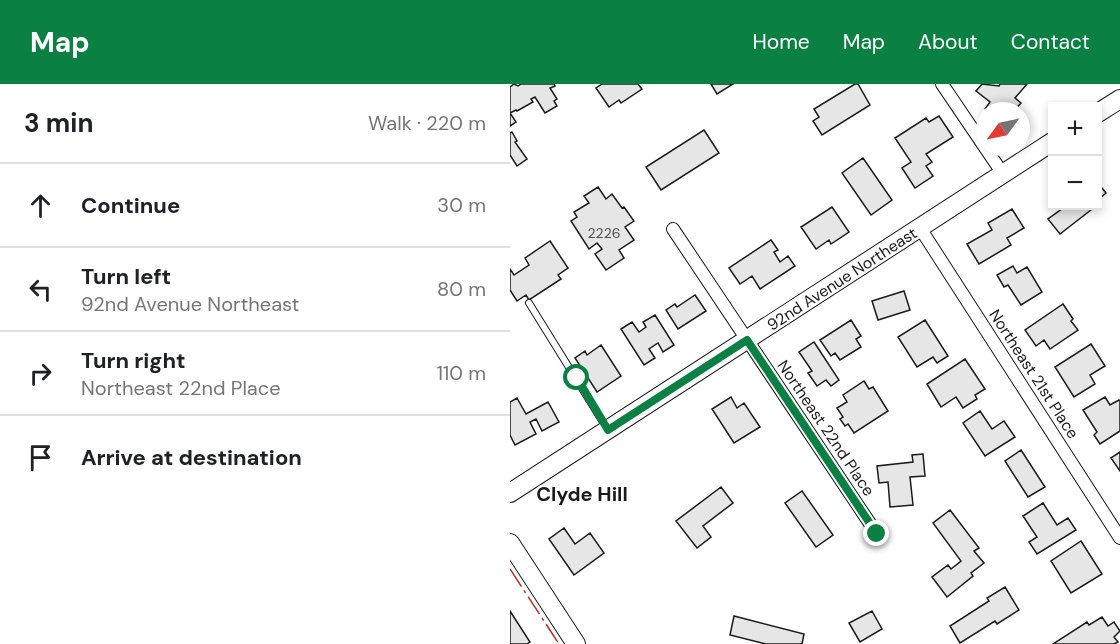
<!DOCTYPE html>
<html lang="en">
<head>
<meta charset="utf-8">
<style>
  body { margin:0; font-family:"DM Sans",sans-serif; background:#f2f2f2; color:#202124 }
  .controls { position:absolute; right:18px; top:18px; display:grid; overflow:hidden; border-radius:0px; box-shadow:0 3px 9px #0003 }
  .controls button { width:54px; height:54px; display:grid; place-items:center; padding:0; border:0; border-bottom:2px solid #e0e0e0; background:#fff; color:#202124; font:30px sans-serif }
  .compass { position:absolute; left:466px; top:18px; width:54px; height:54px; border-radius:50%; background:#fff; box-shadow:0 3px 9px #0003; rotate:237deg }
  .stop { position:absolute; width:18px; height:18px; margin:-14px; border:4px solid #0b8043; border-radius:50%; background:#fff }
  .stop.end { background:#0b8043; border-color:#fff; box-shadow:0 2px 6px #0008 }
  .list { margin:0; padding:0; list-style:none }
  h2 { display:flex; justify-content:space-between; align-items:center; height:78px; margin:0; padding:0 24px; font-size:26px }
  h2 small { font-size:20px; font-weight:400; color:#757577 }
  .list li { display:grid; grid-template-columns:39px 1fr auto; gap:18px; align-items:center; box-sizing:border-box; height:84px; padding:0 24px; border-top:2px solid #e0e0e0 }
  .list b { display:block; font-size:22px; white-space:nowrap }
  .list p { margin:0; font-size:20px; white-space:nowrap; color:#757577 }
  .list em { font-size:20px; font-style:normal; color:#757577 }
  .icon { flex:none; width:33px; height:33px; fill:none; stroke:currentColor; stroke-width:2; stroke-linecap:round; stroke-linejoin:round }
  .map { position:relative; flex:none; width:610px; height:560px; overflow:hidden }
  header { display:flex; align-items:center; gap:36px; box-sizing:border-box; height:84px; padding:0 30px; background:#0b8043; color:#fff }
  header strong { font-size:28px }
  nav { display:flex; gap:33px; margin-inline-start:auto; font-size:21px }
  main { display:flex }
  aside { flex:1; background:#fff }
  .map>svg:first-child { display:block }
</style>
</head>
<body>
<header>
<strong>Map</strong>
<nav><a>Home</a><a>Map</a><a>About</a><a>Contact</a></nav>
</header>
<main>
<aside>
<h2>3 min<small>Walk · 220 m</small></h2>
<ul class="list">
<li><svg class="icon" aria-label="ahead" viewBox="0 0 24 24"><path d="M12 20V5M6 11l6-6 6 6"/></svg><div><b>Continue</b></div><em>30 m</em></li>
<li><svg class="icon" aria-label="left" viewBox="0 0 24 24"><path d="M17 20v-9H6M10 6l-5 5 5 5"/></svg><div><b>Turn left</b><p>92nd Avenue Northeast</p></div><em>80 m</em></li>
<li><svg class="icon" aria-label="right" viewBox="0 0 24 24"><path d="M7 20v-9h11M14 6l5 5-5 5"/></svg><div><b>Turn right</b><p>Northeast 22nd Place</p></div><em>110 m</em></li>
<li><svg class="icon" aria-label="arrive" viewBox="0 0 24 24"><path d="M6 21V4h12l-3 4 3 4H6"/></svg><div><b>Arrive at destination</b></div></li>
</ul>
</aside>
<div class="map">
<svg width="610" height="560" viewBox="0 0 610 560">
  <rect width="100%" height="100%" fill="#fff"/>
  <path fill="#e6e6e6" stroke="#1a1a1a" stroke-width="1.5" d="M 4,0 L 8,2 L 11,0 L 44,0 L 45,2 L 40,4 L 47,15 L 44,17 L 47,22 L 35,29 L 25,13 L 21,15 L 23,18 L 7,27 L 6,26 L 0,29 L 6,38 L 0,42 L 0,3 Z
    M 92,0 L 128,0 L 132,5 L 111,19 L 109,16 L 99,23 L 86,4 Z
    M 201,0 L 223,0 L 207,10 Z
    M 345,0 L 348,0 L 360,21 L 312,51 L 303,37 L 309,33 L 304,25 Z
    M 472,0 L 489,2 L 490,0 L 517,0 L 505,14 L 511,19 L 504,27 L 477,27 L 475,25 L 480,18 L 466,7 Z
    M 429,32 L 443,53 L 416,70 L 422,78 L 416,82 L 423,92 L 405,104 L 392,84 L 401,78 L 385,54 L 416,34 L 419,38 Z
    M 194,46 L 209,69 L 151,106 L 136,83 Z
    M 2,48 L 7,57 L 5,58 L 17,75 L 7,82 L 0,71 L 0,49 Z
    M 353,74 L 382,116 L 361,131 L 332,89 Z
    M 588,99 L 596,109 L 588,116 Z
    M 88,103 L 96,115 L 102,110 L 112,124 L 114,123 L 124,137 L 115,143 L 124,156 L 109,166 L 114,174 L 96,186 L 85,170 L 92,165 L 87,159 L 79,165 L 61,137 L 67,133 L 64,128 L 79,119 L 74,112 Z
    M 556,122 L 586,122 L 550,150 L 538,135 Z
    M 322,123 L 339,148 L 321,160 L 319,156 L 306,165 L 291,143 Z
    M 502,125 L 514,144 L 497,154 L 501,161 L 469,180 L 457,160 L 482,146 L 478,139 Z
    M 261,156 L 268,166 L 264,168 L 270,178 L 278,172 L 285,182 L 250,205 L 242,192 L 230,200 L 219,184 Z
    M 40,157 L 58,184 L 48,191 L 51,195 L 19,216 L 16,211 L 7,217 L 0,206 L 0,185 L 4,191 L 19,181 L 15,174 Z
    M 503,182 L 507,189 L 517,183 L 532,208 L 511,221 L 498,201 L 494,203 L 487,191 Z
    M 394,207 L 400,226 L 368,236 L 362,217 Z
    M 185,211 L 196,227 L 168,245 L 156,226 L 165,220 L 167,223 Z
    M 553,220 L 563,235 L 561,237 L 568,246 L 540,265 L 534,256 L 526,262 L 515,246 Z
    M 145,231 L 164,261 L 153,268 L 148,259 L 139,265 L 145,274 L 134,281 L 111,245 L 122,238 L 129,248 L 136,243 L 133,238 Z
    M 341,236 L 351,252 L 346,255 L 351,263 L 330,276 L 325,269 L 321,272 L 310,256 Z
    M 415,236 L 438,272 L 427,279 L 423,273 L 407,283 L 388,253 Z
    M 304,258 L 329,296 L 321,302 L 316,296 L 307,302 L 298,289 L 302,287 L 289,268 Z
    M 581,260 L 595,282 L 580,291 L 585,300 L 564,313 L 545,283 Z
    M 91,261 L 111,292 L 87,308 L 65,274 L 75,267 L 77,271 Z
    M 455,275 L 475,305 L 465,311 L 467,315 L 453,324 L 446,313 L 431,323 L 417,300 Z
    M 354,297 L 359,305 L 363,303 L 378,327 L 344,349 L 338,340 L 335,342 L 330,335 L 333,333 L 327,324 L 337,318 L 333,311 Z
    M 221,313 L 227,324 L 234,319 L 250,343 L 224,359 L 202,325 Z
    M 595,313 L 600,321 L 609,316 L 610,317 L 610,347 L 590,360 L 584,351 L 587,348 L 573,326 Z
    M 7,314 L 16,330 L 38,318 L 49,338 L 32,347 L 26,335 L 20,338 L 26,350 L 5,361 L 0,351 L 0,318 Z
    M 470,327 L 482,345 L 494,337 L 505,353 L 475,372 L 453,339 Z
    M 511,366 L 535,403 L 518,413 L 495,377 Z
    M 610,368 L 610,387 L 601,374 Z
    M 413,370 L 415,392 L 400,393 L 403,421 L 380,423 L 378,398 L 369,399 L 367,382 L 403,378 L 402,371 Z
    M 211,403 L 223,419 L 193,442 L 201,453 L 187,464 L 166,437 Z
    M 292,407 L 323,451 L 306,463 L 275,419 Z
    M 533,419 L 547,441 L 558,434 L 566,446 L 527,470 L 519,458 L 527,453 L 513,432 Z
    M 440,426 L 469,464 L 464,467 L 474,479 L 461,489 L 463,492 L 437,513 L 422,493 L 438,481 L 441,485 L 451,477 L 423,439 Z
    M 54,444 L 65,460 L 80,449 L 94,469 L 64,491 L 39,455 Z
    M 571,457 L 592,490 L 561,509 L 541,477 Z
    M 495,503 L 509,526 L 487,540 L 485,537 L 450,559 L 440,542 L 479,517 L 477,514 Z
    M 0,527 L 20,558 L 17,560 L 0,560 Z
    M 362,527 L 372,545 L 350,558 L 339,539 Z
    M 224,532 L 294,550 L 292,560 L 256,560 L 220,551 Z
    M 592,533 L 598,542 L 604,538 L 610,547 L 604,553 L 608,558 L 604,560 L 543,560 L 577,538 L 579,541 Z"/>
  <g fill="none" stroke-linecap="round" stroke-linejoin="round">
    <g stroke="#1a1a1a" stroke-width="8">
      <path id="lane" d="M 19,219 L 96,343"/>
    </g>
    <g stroke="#1a1a1a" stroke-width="14">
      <path id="street" d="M 432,0 L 493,90
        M 410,144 L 610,454
        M 163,145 L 367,450"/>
    </g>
    <g stroke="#1a1a1a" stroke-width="20">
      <path id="secondary" d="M 588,29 L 610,15
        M 0,409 L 542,58
        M 0,459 L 66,560"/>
    </g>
    <use href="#lane" stroke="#fff" stroke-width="6"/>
    <use href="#street" stroke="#fff" stroke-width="12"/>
    <use href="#secondary" stroke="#fff" stroke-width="18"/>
    <path stroke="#c62828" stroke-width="1.5" stroke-dasharray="21 4.5 3 4.5" stroke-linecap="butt" d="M 0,485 L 49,560"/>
  </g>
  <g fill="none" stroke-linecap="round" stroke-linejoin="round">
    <path stroke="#0b8043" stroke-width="8" d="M 67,294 L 98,346 L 237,256 L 367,450"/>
  </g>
  <g text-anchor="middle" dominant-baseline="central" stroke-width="4.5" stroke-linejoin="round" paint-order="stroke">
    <g font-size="14" fill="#4d4d4d">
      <text x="94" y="149">2226</text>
    </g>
    <g font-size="16" fill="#1a1a1a" stroke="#fff">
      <text transform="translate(332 195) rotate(-33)">92nd Avenue Northeast</text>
      <text transform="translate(524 290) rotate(57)">Northeast 21st Place</text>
      <text transform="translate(316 344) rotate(56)">Northeast 22nd Place</text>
    </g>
    <g font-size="20" font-weight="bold" fill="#1a1a1a" stroke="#fff">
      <text x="72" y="410">Clyde Hill</text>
    </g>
  </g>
</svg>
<div class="controls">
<button>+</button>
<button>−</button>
</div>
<svg class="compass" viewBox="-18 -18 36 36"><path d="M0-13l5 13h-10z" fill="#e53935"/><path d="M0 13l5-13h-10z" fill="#757577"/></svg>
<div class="stop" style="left:67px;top:294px"></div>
<div class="stop end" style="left:367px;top:450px"></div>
</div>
</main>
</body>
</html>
